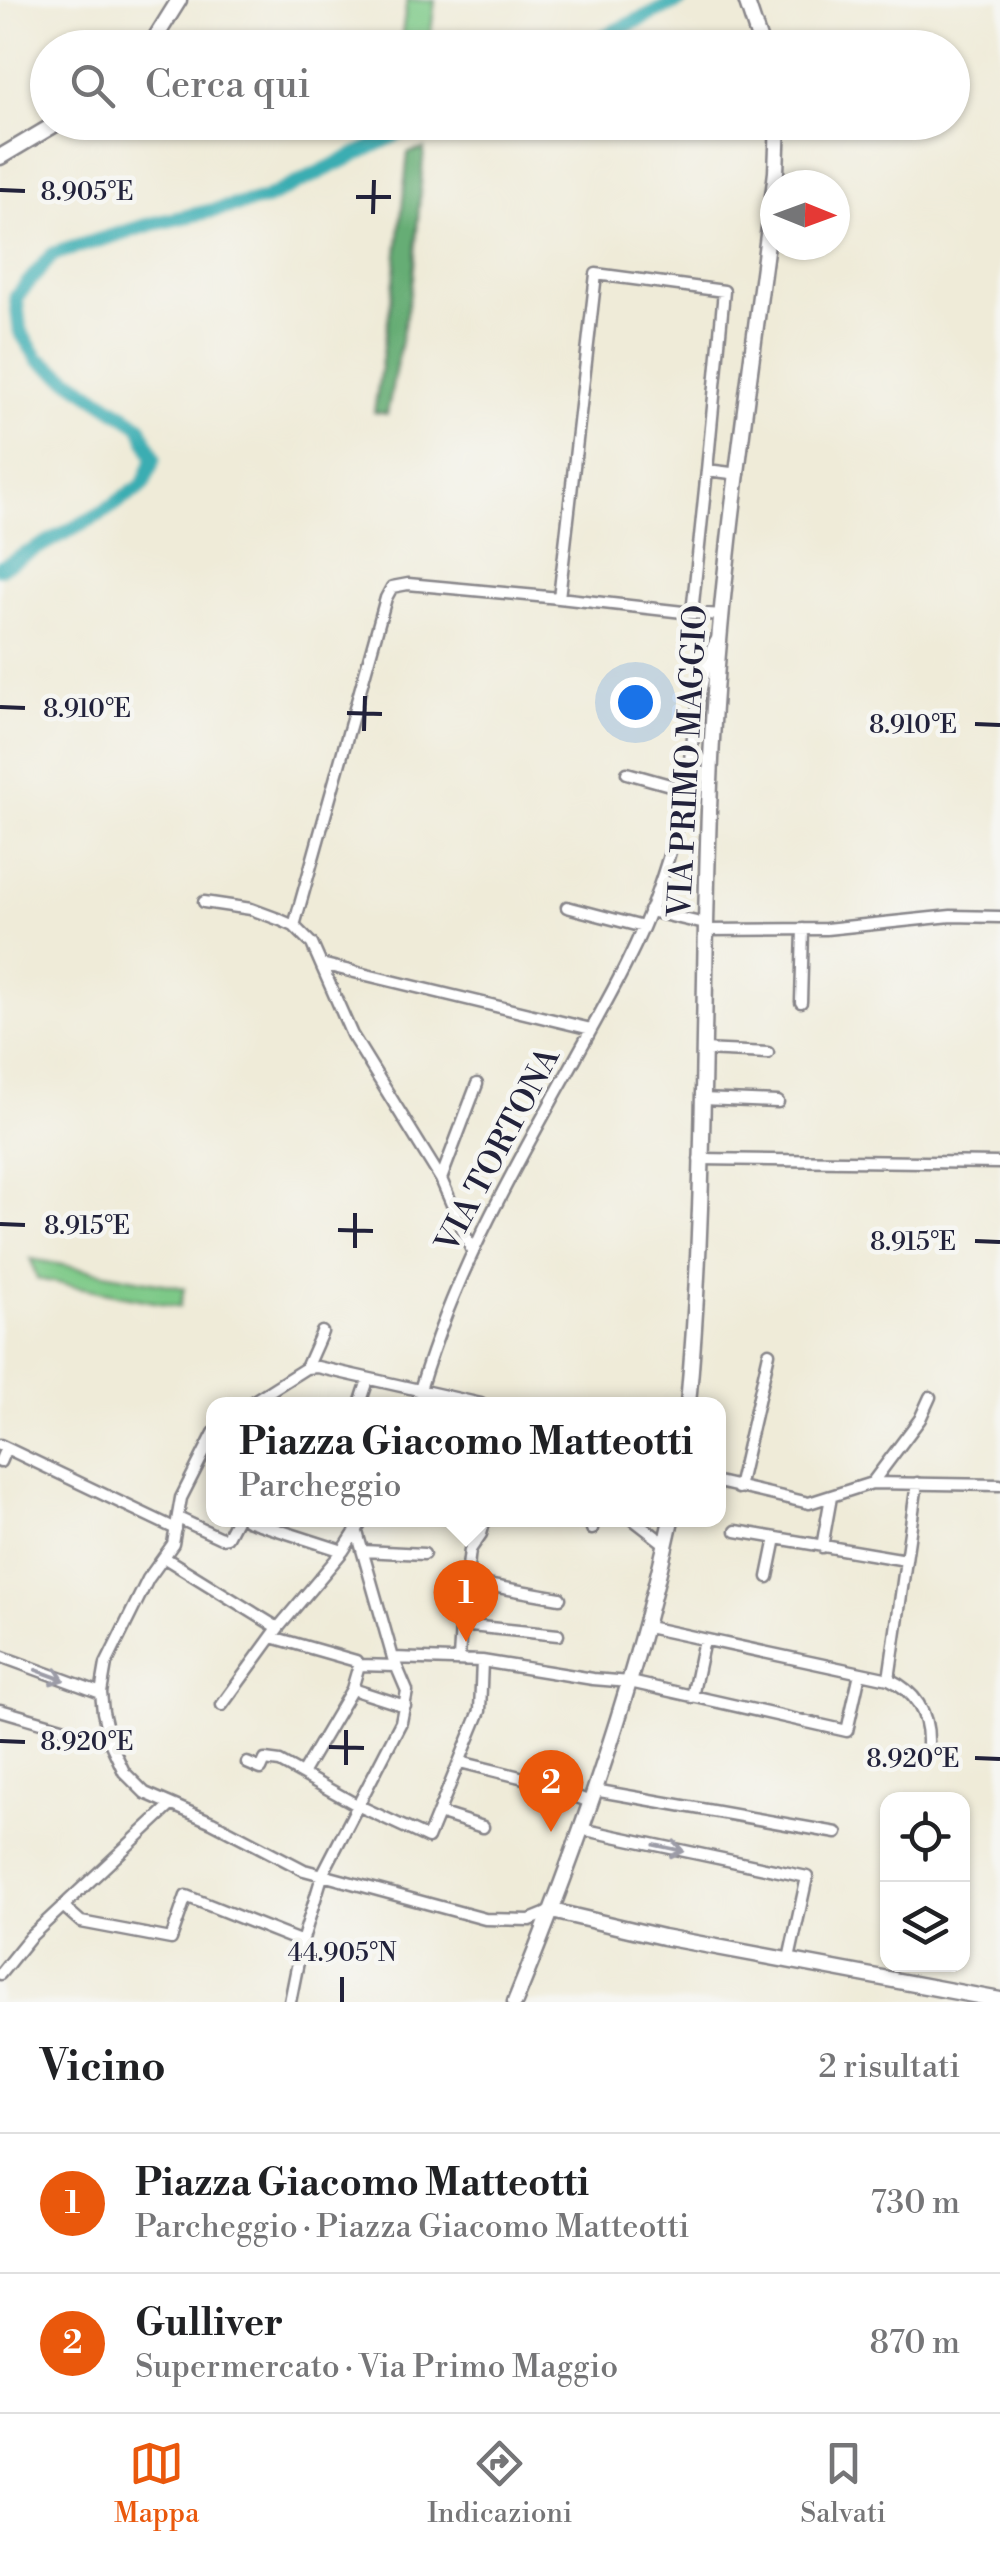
<!DOCTYPE html>
<html lang="it">
<head>
<meta charset="utf-8">
<style>
  body { margin:0; font-family:"Libre Bodoni",serif; background:#f2f2f2; color:#202124 }
  .controls { position:absolute; right:30px; bottom:30px; display:grid; overflow:hidden; border-radius:20px; box-shadow:0 2px 8px #0004 }
  .controls button { width:90px; height:90px; display:grid; place-items:center; padding:0; border:0; border-bottom:2px solid #e0e0e0; background:#fff; color:#202124; font:50px sans-serif }
  .compass { position:absolute; left:760px; top:170px; width:90px; height:90px; border-radius:50%; background:#fff; box-shadow:0 2px 8px #0004; rotate:91deg }
  .you { position:absolute; left:635px; top:702px; width:35px; height:35px; margin:-25px; border:8px solid #fff; border-radius:50%; background:#1a73e8; box-shadow:0 0 0 15px #1a73e833 }
  .badge { display:grid; place-items:center; width:65px; height:65px; border-radius:50%; background:#ea580c; color:#fff; font-size:32px; font-weight:700 }
  .pin { position:absolute; translate:-50% -82px; filter:drop-shadow(0 2px 5px #0008) }
  .pin::after { content:''; position:absolute; top:52px; width:35px; height:30px; background:inherit; clip-path:polygon(0 0,100% 0,50% 100%) }
  .popup { position:absolute; left:206px; top:1397px; width:520px; height:130px; box-sizing:border-box; display:grid; place-content:center; border-radius:20px; background:#fff; filter:drop-shadow(0 2px 8px #0005); font-size:32px; white-space:nowrap; color:#757577 }
  .popup b { font-size:38px; color:#202124 }
  .popup::after { content:''; position:absolute; left:50%; top:100%; margin-left:-20px; border:20px solid transparent; border-top-color:#fff }
  .list { margin:0; padding:0; list-style:none }
  h2 { display:flex; justify-content:space-between; align-items:center; height:130px; margin:0; padding:0 40px; font-size:42px }
  h2 small { font-size:32px; font-weight:400; color:#757577 }
  .list li { display:grid; grid-template-columns:65px 1fr auto; gap:30px; align-items:center; box-sizing:border-box; height:140px; padding:0 40px; border-top:2px solid #e0e0e0 }
  .list b { display:block; font-size:38px; white-space:nowrap }
  .list p { margin:0; font-size:32px; white-space:nowrap; color:#757577 }
  .list em { font-size:32px; font-style:normal; color:#757577 }
  .icon { flex:none; width:55px; height:55px; fill:none; stroke:currentColor; stroke-width:2; stroke-linecap:round; stroke-linejoin:round }
  .map { position:relative; flex:none; width:1000px; height:2002px; overflow:hidden }
  .search { position:absolute; background:#fff; box-shadow:0 2px 8px #0004; left:30px; right:30px; top:30px; height:110px; display:flex; align-items:center; gap:25px; box-sizing:border-box; padding:0 35px; border-radius:55px; color:#757577; font-size:38px }
  .sheet { height:410px; background:#fff }
  nav { display:flex; justify-content:space-around; align-items:center; box-sizing:border-box; height:140px; border-top:2px solid #e0e0e0; background:#fff; font-size:28px; color:#757577 }
  nav a { display:grid; justify-items:center; gap:5px }
  nav .on { color:#ea580c }
  .map>svg:first-child { display:block }
</style>
</head>
<body>
<div class="map">
<svg width="1000" height="2002" viewBox="0 0 1000 2002">
  <rect width="100%" height="100%" fill="#f6f6f2"/>
  <filter id="ink" filterUnits="userSpaceOnUse"><feTurbulence type="fractalNoise" baseFrequency=".01" numOctaves="2"/><feDisplacementMap in="SourceGraphic" scale="20" xChannelSelector="R" yChannelSelector="G"/><feConvolveMatrix kernelMatrix="1 2 1 2 8 2 1 2 1" color-interpolation-filters="sRGB"/></filter>
  <filter id="wash" filterUnits="userSpaceOnUse"><feTurbulence type="fractalNoise" baseFrequency=".0048" numOctaves="4" result="noise"/><feDisplacementMap in="SourceGraphic" scale="40" xChannelSelector="R" yChannelSelector="G"/><feGaussianBlur stdDeviation="2.25" result="paint"/><feColorMatrix in="noise" values="0 0 0 0 0 0 0 0 0 0 0 0 0 0 0 0 0 1.4 0 .05"/><feComposite in="paint" operator="in"/></filter>
  <g filter="url(#wash)">
    <rect width="100%" height="100%" fill="#efebd8"/>
    <path fill="#7dc987" stroke="#507661" stroke-width="2.5" d="M 407,0 L 435,0 L 429,47 L 400,47 Z
      M 31,1259 L 184,1288 L 180,1307 L 37,1279 Z"/>
    <path fill="#66ad74" stroke="#446858" stroke-width="2.5" d="M 424,149 L 413,278 L 387,414 L 374,412 L 394,281 L 408,153 Z"/>
    <g fill="none" stroke-linecap="round" stroke-linejoin="round">
      <path stroke="#3badb2" stroke-width="15" d="M 579,48 L 681,0
        M 0,568 L 100,514 L 143,485 L 154,458 L 140,426 L 38,359 L 20,331 L 16,297 L 53,254 L 152,224 L 265,199 L 422,122"/>
    </g>
  </g>
  <g filter="url(#ink)">
    <g fill="none" stroke-linecap="round" stroke-linejoin="round">
      <g stroke="#88868a" stroke-width="15">
        <path id="street" d="M 707,470 L 692,613 L 559,598 L 596,274 L 724,291 L 707,470 L 739,474
          M 692,613 L 723,615
          M 627,773 L 684,789
          M 204,902 L 251,909 L 278,919 L 294,926 L 312,944 L 352,1035 L 441,1179 L 472,1251
          M 567,907 L 643,927
          M 649,911 L 705,924
          M 294,926 L 386,598 L 392,587 L 408,584 L 559,598
          M 705,930 L 826,929 L 951,916 L 1000,917
          M 321,964 L 591,1029
          M 801,1002 L 803,929
          M 703,1050 L 768,1053
          M 702,1099 L 778,1102
          M 699,1159 L 1000,1163
          M 441,1179 L 477,1084
          M 306,1368 L 322,1332
          M 249,1404 L 306,1368 L 317,1367 L 481,1404
          M 360,1404 L 368,1380
          M 416,1404 C 449,1284 509,1177 570,1068 C 601,1011 636,953 657,892 C 670,855 682,813 688,774 C 692,748 702,650 720,636
          M 214,1433 L 181,1498 L 173,1544 L 148,1579 L 106,1664 L 101,1693 L 103,1712 L 110,1742 L 124,1772 L 145,1793 L 212,1822 L 304,1870 L 485,1919 L 530,1920 L 552,1911
          M 0,1445 L 176,1529
          M 0,1462 L 6,1448
          M 718,1482 L 809,1503 L 872,1483 L 1000,1485
          M 872,1483 L 920,1419 L 930,1397
          M 738,1488 L 769,1353
          M 178,1518 L 221,1538 L 227,1537 L 236,1520
          M 247,1520 L 343,1551
          M 634,1520 L 665,1544
          M 592,1529 L 593,1520
          M 736,1531 L 906,1560
          M 822,1547 L 831,1497
          M 363,1551 L 424,1554
          M 165,1558 L 278,1628
          M 768,1577 L 776,1538
          M 464,1581 L 560,1598
          M 461,1625 L 470,1550 L 481,1534 L 485,1520
          M 647,1627 L 889,1679 C 916,1692 929,1714 928,1744
          M 272,1637 L 356,1661 L 359,1665 L 396,1666
          M 0,1656 L 101,1693
          M 393,1658 L 482,1661 L 593,1679 L 630,1682 L 847,1731 L 860,1673
          M 459,1659 L 461,1625 L 558,1635
          M 889,1679 L 917,1483
          M 352,1689 L 405,1706
          M 692,1697 L 704,1640
          M 222,1705 L 278,1628 L 343,1551 L 363,1520
          M 0,1710 L 110,1742
          M 460,1762 L 536,1781 L 590,1802
          M 247,1763 L 261,1769 L 265,1760 L 280,1762 L 357,1805 L 428,1838 L 480,1711 L 482,1661
          M 303,1772 L 352,1689 L 359,1665
          M 594,1790 L 837,1833
          M 439,1813 L 483,1827
          M 581,1829 L 807,1877 L 789,1959
          M 63,1906 L 81,1922 L 171,1939 L 186,1896 L 302,1942
          M 0,1974 L 30,1937 L 171,1805
          M 290,2002 L 302,1942 L 323,1873 L 401,1722 L 407,1691 L 393,1658 L 357,1532"/>
      </g>
      <g stroke="#88868a" stroke-width="19">
        <path id="secondary" d="M 746,0 L 762,48
          M 149,48 L 179,0
          M 0,157 L 59,122
          M 688,1404 C 708,1191 701,974 711,760 C 720,563 752,367 776,172 L 778,122
          M 552,1911 L 663,1937 L 1000,2000
          M 515,2002 C 579,1846 635,1685 671,1520"/>
      </g>
      <use href="#street" stroke="#fff" stroke-width="10"/>
      <use href="#secondary" stroke="#fff" stroke-width="14"/>
    </g>
    <defs><path id="oneway-shaft" d="M-6 0H5M1.5-3L5.5 0L1.5 3" fill="none" stroke-width="1.6" stroke-linecap="round" stroke-linejoin="round" transform="scale(2.5)"/></defs>
    <g stroke="#9c9ca7">
      <use href="#oneway-shaft" transform="translate(50 1675) rotate(20)"/>
      <use href="#oneway-shaft" transform="translate(669 1848) rotate(12)"/>
    </g>
  </g>
  <path fill="none" stroke="#22223b" stroke-width="4" d="M 0,190 L 25,191M 356,197 L 391,197M 373,214 L 374,180M 0,707 L 25,708M 347,713 L 382,714M 975,724 L 1000,725M 364,731 L 365,696M 0,1224 L 25,1225M 338,1230 L 373,1231M 975,1241 L 1000,1242M 355,1248 L 355,1213M 0,1741 L 25,1742M 329,1747 L 364,1748M 975,1758 L 1000,1759M 346,1765 L 346,1730M 342,2002 L 342,1977"/>
  <g text-anchor="middle" dominant-baseline="central" stroke-width="9" stroke-linejoin="round" paint-order="stroke">
    <g font-size="32" fill="#22223b" stroke="#f6f6f2">
      <text transform="translate(688 761) rotate(-87)">VIA PRIMO MAGGIO</text>
      <text transform="translate(498 1150) rotate(-62)">VIA TORTONA</text>
    </g>
  </g>
  <g font-size="25" text-anchor="middle" fill="#22223b" stroke="#f6f6f2" stroke-width="9" stroke-linejoin="round" paint-order="stroke">
    <text x="87" y="200">8.905°E</text>
    <text x="87" y="717">8.910°E</text>
    <text x="913" y="733">8.910°E</text>
    <text x="87" y="1234">8.915°E</text>
    <text x="913" y="1250">8.915°E</text>
    <text x="87" y="1750">8.920°E</text>
    <text x="913" y="1767">8.920°E</text>
    <text x="342" y="1961">44.905°N</text>
  </g>
</svg>
<div class="controls">
<button><svg class="icon" aria-label="locate" viewBox="0 0 24 24"><circle cx="12" cy="12" r="6"/><path d="M12 2v4M12 18v4M2 12h4M18 12h4"/></svg></button>
<button><svg class="icon" aria-label="layers" viewBox="0 0 24 24"><path d="M12 4l9 5-9 5-9-5zM3 14l9 5 9-5"/></svg></button>
</div>
<svg class="compass" viewBox="-18 -18 36 36"><path d="M0-13l5 13h-10z" fill="#e53935"/><path d="M0 13l5-13h-10z" fill="#757577"/></svg>
<div class="you"></div>
<div class="pin badge" style="left:466px;top:1642px">1</div>
<div class="popup"><b>Piazza Giacomo Matteotti</b>Parcheggio</div>
<div class="pin badge" style="left:551px;top:1832px">2</div>
<div class="search"><svg class="icon" aria-label="search" viewBox="0 0 24 24"><circle cx="10" cy="10" r="6"/><path d="M15 15l6 6"/></svg>Cerca qui</div>
</div>
<section class="sheet">
<h2>Vicino<small>2 risultati</small></h2>
<ul class="list">
<li><span class="badge">1</span><div><b>Piazza Giacomo Matteotti</b><p>Parcheggio · Piazza Giacomo Matteotti</p></div><em>730 m</em></li>
<li><span class="badge">2</span><div><b>Gulliver</b><p>Supermercato · Via Primo Maggio</p></div><em>870 m</em></li>
</ul>
</section>
<nav>
<a class="on"><svg class="icon" aria-label="map" viewBox="0 0 24 24"><path d="M3 6l6-2 6 2 6-2v14l-6 2-6-2-6 2zM9 4v14M15 6v14"/></svg>Mappa</a>
<a><svg class="icon" aria-label="directions" viewBox="0 0 24 24"><path d="M12 3l9 9-9 9-9-9zM9 14v-3h6M13 9l2 2-2 2"/></svg>Indicazioni</a>
<a><svg class="icon" aria-label="saved" viewBox="0 0 24 24"><path d="M7 4h10v16l-5-4-5 4z"/></svg>Salvati</a>
</nav>
</body>
</html>
